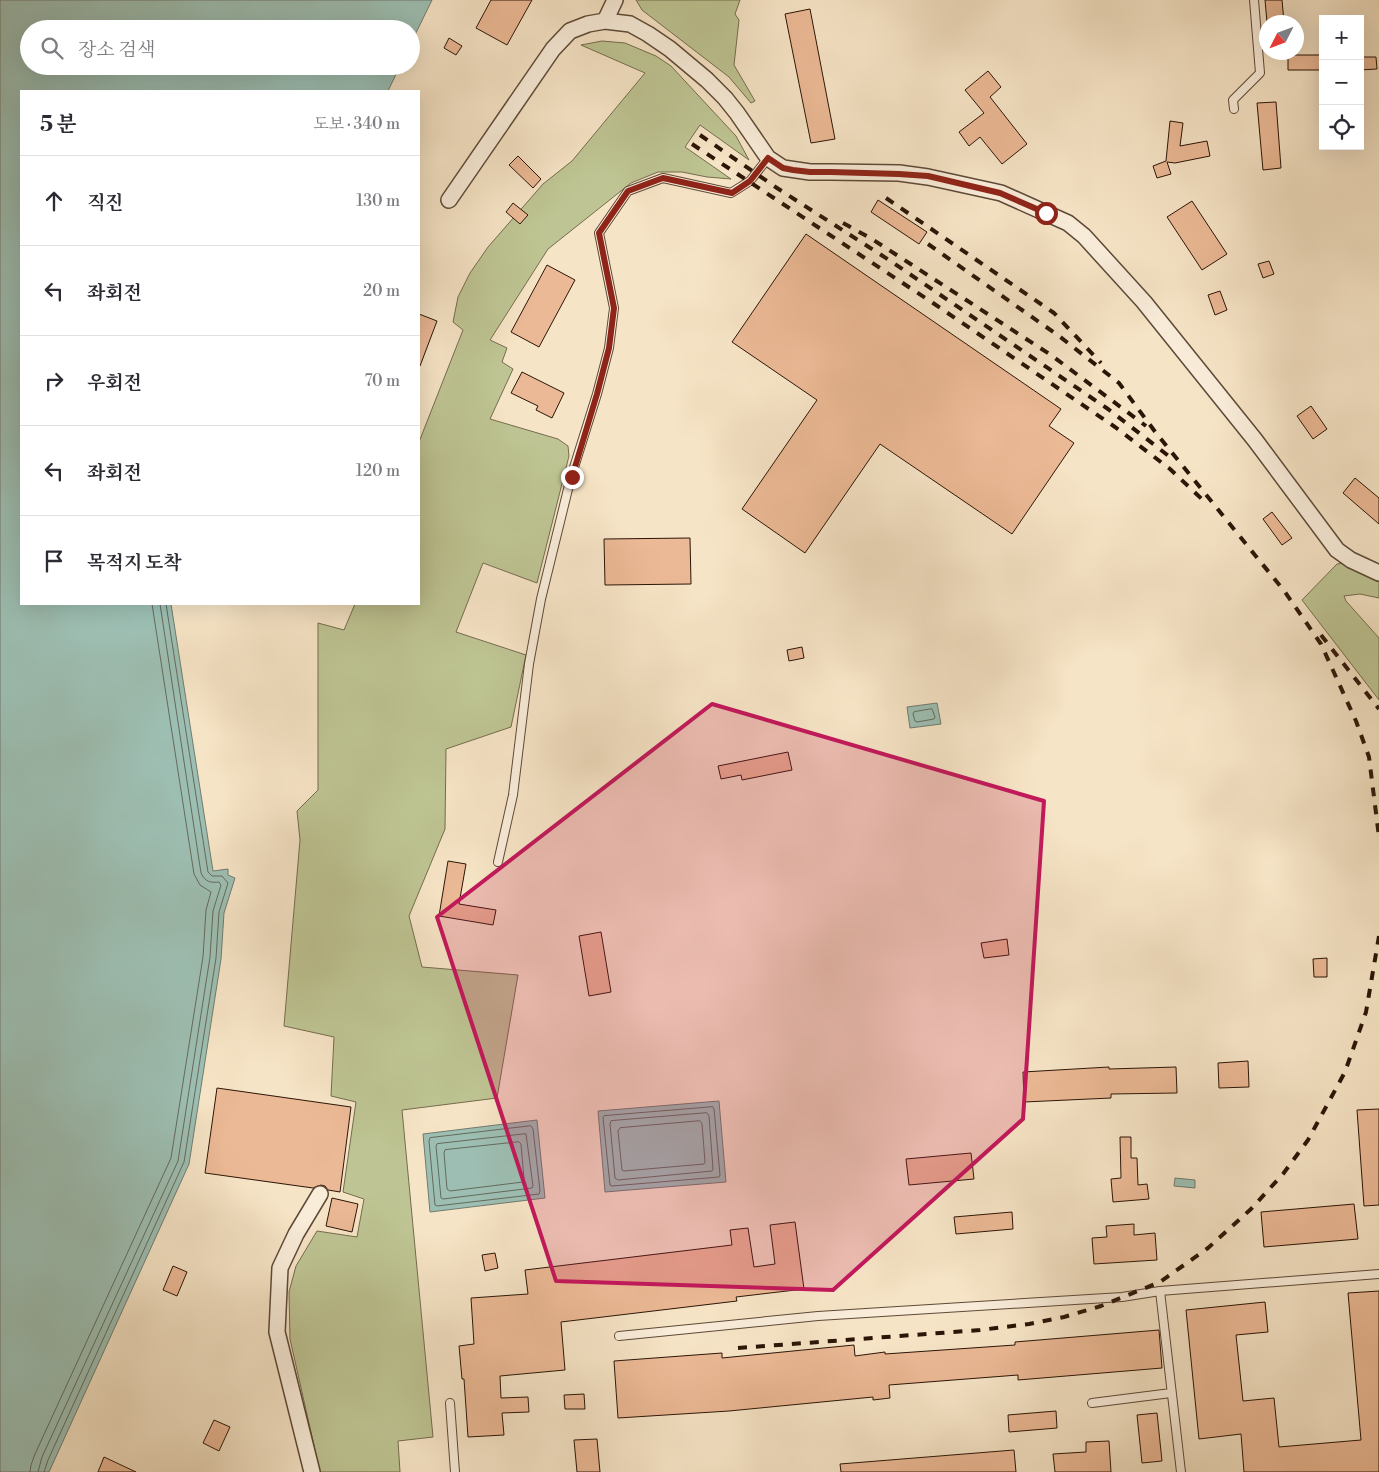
<!DOCTYPE html>
<html lang="ko">
<head>
<meta charset="utf-8">
<style>
  body { margin:0; font-family:"Libre Bodoni","Noto Serif KR",serif; background:#f2f2f3; color:#2b2b33 }
  .controls { position:absolute; right:15px; top:15px; display:grid; overflow:hidden; border-radius:0px; box-shadow:0 5px 20px #0002 }
  .controls button { width:45px; height:45px; display:grid; place-items:center; padding:0; border:0; border-bottom:1px solid #e1e1e2; background:#fff; color:#2b2b33; font:25px sans-serif }
  .compass { position:absolute; left:1259px; top:15px; width:45px; height:45px; border-radius:50%; background:#fff; box-shadow:0 5px 20px #0002; rotate:228deg }
  .stop { position:absolute; width:15px; height:15px; margin:-11px; border:4px solid #8f2418; border-radius:50%; background:#fff }
  .stop.end { background:#8f2418; border-color:#fff; box-shadow:0 1px 5px #0008 }
  .list { margin:0; padding:0; list-style:none }
  h2 { display:flex; justify-content:space-between; align-items:center; height:65px; margin:0; padding:0 20px; font-size:21px }
  h2 small { font-size:16px; font-weight:400; color:#7c7c81 }
  .list li { display:grid; grid-template-columns:32px 1fr auto; gap:15px; align-items:center; box-sizing:border-box; height:90px; padding:0 20px; border-top:1px solid #e1e1e2 }
  .list b { display:block; font-size:19px; white-space:nowrap }
  .list em { font-size:16px; font-style:normal; color:#7c7c81 }
  .icon { flex:none; width:28px; height:28px; fill:none; stroke:currentColor; stroke-width:2; stroke-linecap:round; stroke-linejoin:round }
  .map { position:relative; flex:none; width:1379px; height:1472px; overflow:hidden }
  .search { position:absolute; background:#fff; box-shadow:0 5px 20px #0002; left:20px; top:20px; width:400px; height:55px; display:flex; align-items:center; gap:12px; box-sizing:border-box; padding:0 18px; border-radius:28px; color:#7c7c81; font-size:19px }
  .panel { position:absolute; background:#fff; box-shadow:0 5px 20px #0002; left:20px; top:90px; width:400px; height:515px; border-radius:0px }
  .map>svg:first-child { display:block }
</style>
</head>
<body>
<div class="map">
<svg width="1379" height="1472" viewBox="0 0 1379 1472">
  <rect width="100%" height="100%" fill="#f6e4c6"/>
  <filter id="stains"><feTurbulence type="fractalNoise" baseFrequency=".004" numOctaves="4"/><feColorMatrix values="0 0 0 0 .2 0 0 0 0 .09 0 0 0 0 .02 0 0 0 .5 -.17"/></filter>
  <radialGradient id="worn" r=".72"><stop offset=".6" stop-color="#630" stop-opacity="0"/><stop offset="1" stop-color="#630" stop-opacity=".3"/></radialGradient>
  <path fill="#bec493" stroke="#756c4d" d="M 636,0 L 740,0 L 735,14 L 739,20 L 734,65 L 755,101 L 751,103 L 729,77 L 642,10 Z
    M 602,41 L 625,43 L 656,56 L 671,66 L 736,136 L 749,160 L 700,125 L 685,147 L 731,179 L 707,177 L 682,172 L 658,172 L 631,183 L 548,249 L 490,340 L 507,348 L 502,362 L 513,369 L 490,419 L 558,439 L 568,446 L 569,456 L 537,583 L 483,563 L 456,632 L 526,655 L 511,727 L 446,749 L 445,829 L 409,916 L 422,967 L 518,975 L 497,1098 L 402,1110 L 433,1437 L 398,1441 L 400,1472 L 320,1472 L 290,1339 L 289,1292 L 296,1266 L 317,1231 L 357,1237 L 364,1199 L 343,1192 L 356,1102 L 331,1096 L 334,1037 L 284,1026 L 300,840 L 297,811 L 318,790 L 318,623 L 344,630 L 355,604 L 419,604 L 419,442 L 463,330 L 453,322 L 458,297 L 470,273 L 488,247 L 543,184 L 572,161 L 645,73 L 581,45 Z
    M 1344,563 L 1379,579 L 1379,598 L 1360,594 L 1344,596 L 1346,601 L 1379,638 L 1379,700 L 1302,600 L 1337,564 Z"/>
  <path fill="#9dbfb3" stroke="#707b6e" d="M 0,0 L 432,0 L 411,43 L 411,29 L 29,29 L 29,66 L 400,66 L 388,91 L 21,91 L 21,604 L 171,604 L 213,871 L 228,869 L 228,875 L 235,878 L 224,913 L 221,959 L 189,1164 L 49,1472 L 0,1472 Z
    M 937,703 L 941,724 L 910,728 L 907,707 Z
    M 719,1101 L 726,1182 L 605,1192 L 598,1111 Z
    M 537,1120 L 545,1198 L 430,1212 L 423,1134 Z
    M 1175,1178 L 1195,1180 L 1195,1188 L 1174,1186 Z"/>
  <g fill="none" stroke-linecap="round" stroke-linejoin="round">
    <path stroke="#646a5d" stroke-width="1" d="M 932,709 L 935,717 L 934,719 L 917,722 L 915,721 L 913,714 L 914,712 Z
      M 713,1107 L 714,1109 L 720,1175 L 719,1177 L 612,1186 L 610,1185 L 603,1118 L 604,1116 Z
      M 707,1113 L 709,1116 L 713,1169 L 712,1171 L 618,1180 L 615,1178 L 610,1124 L 611,1121 Z
      M 700,1121 L 702,1124 L 705,1162 L 704,1164 L 624,1171 L 622,1170 L 618,1131 L 620,1128 Z
      M 531,1126 L 533,1129 L 540,1191 L 539,1194 L 437,1206 L 435,1205 L 429,1141 L 430,1138 Z
      M 526,1134 L 533,1186 L 532,1188 L 443,1199 L 441,1198 L 436,1146 L 437,1144 Z
      M 519,1142 L 521,1144 L 524,1179 L 523,1182 L 450,1191 L 447,1189 L 444,1153 L 445,1150 Z
      M 30,1472 L 31,1465 L 35,1454 L 171,1158 L 203,957 L 206,910 L 211,892 L 200,885 L 194,874 L 152,604
      M 38,1472 L 42,1457 L 178,1161 L 210,957 L 213,911 L 221,885 L 219,882 C 211,883 205,882 201,873 L 160,604
      M 44,1472 L 48,1460 L 184,1162 L 216,958 L 219,912 L 228,883 L 222,876 L 212,876 L 208,872 L 166,604"/>
  </g>
  <path fill="#ebb995" stroke="#2c1507" d="M 491,0 L 532,0 L 507,45 L 476,28 Z
    M 1265,0 L 1282,0 L 1284,22 L 1267,22 Z
    M 810,9 L 835,139 L 811,143 L 785,14 Z
    M 449,38 L 462,46 L 456,55 L 444,48 Z
    M 1288,55 L 1323,55 L 1323,70 L 1288,70 Z
    M 1360,57 L 1376,57 L 1377,69 L 1360,70 Z
    M 988,71 L 1001,87 L 990,97 L 1027,144 L 1002,164 L 980,137 L 969,146 L 959,132 L 984,113 L 965,90 Z
    M 1276,102 L 1281,168 L 1263,170 L 1257,103 Z
    M 1170,121 L 1183,123 L 1180,146 L 1207,141 L 1210,156 L 1175,163 L 1167,162 L 1171,174 L 1157,178 L 1153,166 L 1166,161 Z
    M 518,156 L 541,179 L 533,188 L 509,165 Z
    M 878,200 L 927,232 L 919,244 L 871,212 Z
    M 1192,201 L 1227,254 L 1202,270 L 1167,217 Z
    M 513,203 L 528,215 L 520,224 L 506,212 Z
    M 806,234 L 1061,409 L 1049,426 L 1074,443 L 1012,534 L 880,444 L 805,553 L 742,509 L 817,400 L 732,342 Z
    M 1269,261 L 1274,274 L 1263,278 L 1258,264 Z
    M 547,265 L 575,280 L 539,347 L 511,332 Z
    M 1220,291 L 1227,310 L 1215,315 L 1208,295 Z
    M 419,314 L 437,321 L 420,366 L 419,365 Z
    M 522,372 L 564,393 L 552,418 L 536,410 L 538,406 L 511,393 Z
    M 1311,406 L 1327,429 L 1313,439 L 1297,416 Z
    M 1355,478 L 1379,498 L 1379,524 L 1343,493 Z
    M 1272,512 L 1292,538 L 1282,545 L 1263,519 Z
    M 690,538 L 691,584 L 605,585 L 604,539 Z
    M 802,647 L 804,658 L 789,661 L 787,650 Z
    M 788,752 L 792,770 L 742,780 L 741,775 L 721,779 L 718,766 Z
    M 448,861 L 466,864 L 459,904 L 496,910 L 493,925 L 439,916 Z
    M 601,932 L 611,992 L 589,996 L 579,936 Z
    M 1007,939 L 1009,955 L 984,958 L 981,943 Z
    M 1327,958 L 1327,977 L 1314,977 L 1313,959 Z
    M 1248,1061 L 1249,1087 L 1219,1088 L 1218,1063 Z
    M 1109,1067 L 1109,1069 L 1176,1067 L 1177,1093 L 1111,1094 L 1111,1098 L 1024,1102 L 1023,1072 Z
    M 217,1088 L 351,1107 L 340,1192 L 328,1190 L 325,1186 L 321,1185 L 313,1188 L 205,1173 Z
    M 1379,1109 L 1379,1205 L 1364,1206 L 1357,1110 Z
    M 1120,1137 L 1131,1137 L 1131,1158 L 1137,1158 L 1138,1185 L 1147,1184 L 1149,1199 L 1113,1202 L 1111,1179 L 1121,1178 Z
    M 971,1153 L 974,1179 L 909,1185 L 906,1159 Z
    M 332,1198 L 358,1204 L 352,1232 L 326,1226 Z
    M 1354,1204 L 1358,1239 L 1264,1247 L 1261,1212 Z
    M 1012,1212 L 1013,1229 L 956,1234 L 954,1217 Z
    M 795,1222 L 804,1289 L 736,1297 L 737,1301 L 561,1322 L 565,1370 L 500,1376 L 501,1398 L 528,1397 L 529,1412 L 502,1413 L 504,1435 L 468,1437 L 464,1379 L 462,1379 L 459,1346 L 474,1344 L 471,1298 L 528,1294 L 525,1270 L 732,1245 L 730,1230 L 748,1228 L 754,1267 L 775,1264 L 770,1225 Z
    M 1134,1224 L 1134,1235 L 1155,1233 L 1157,1260 L 1094,1264 L 1092,1238 L 1107,1237 L 1106,1226 Z
    M 495,1253 L 498,1268 L 485,1271 L 482,1255 Z
    M 173,1266 L 187,1272 L 177,1296 L 163,1290 Z
    M 1379,1291 L 1379,1472 L 1244,1472 L 1241,1434 L 1199,1439 L 1186,1310 L 1265,1302 L 1268,1332 L 1236,1335 L 1243,1401 L 1274,1398 L 1279,1447 L 1361,1440 L 1348,1293 Z
    M 1159,1330 L 1162,1368 L 1018,1380 L 1018,1375 L 889,1385 L 890,1398 L 873,1400 L 873,1397 L 729,1411 L 618,1418 L 614,1361 L 722,1353 L 722,1358 L 854,1345 L 855,1356 L 885,1352 L 885,1354 L 1015,1345 L 1015,1342 Z
    M 584,1394 L 585,1409 L 565,1409 L 564,1395 Z
    M 1056,1411 L 1057,1428 L 1009,1432 L 1008,1415 Z
    M 1157,1413 L 1162,1461 L 1142,1463 L 1137,1415 Z
    M 214,1420 L 230,1427 L 219,1451 L 203,1443 Z
    M 597,1439 L 600,1472 L 577,1472 L 574,1440 Z
    M 1109,1441 L 1111,1472 L 1055,1472 L 1053,1454 L 1086,1452 L 1086,1442 Z
    M 1014,1450 L 1016,1472 L 841,1472 L 840,1464 Z
    M 104,1457 L 136,1472 L 98,1472 Z"/>
  <g fill="none" stroke-linecap="round" stroke-linejoin="round">
    <g stroke="#5e4937" stroke-width="10">
      <path id="service" d="M 1234,109 L 1233,100 L 1260,73 L 1254,0
        M 498,862 L 513,795 L 529,664 L 541,599 L 571,477 L 597,394 L 609,348 L 614,308 L 599,233 L 628,191 L 663,178 L 731,193 L 750,181 L 768,158
        M 1160,1291 L 1379,1274
        M 619,1336 L 818,1316 L 1122,1297 L 1160,1291 L 1181,1472
        M 450,1403 L 455,1472
        M 1092,1403 L 1171,1393"/>
    </g>
    <g stroke="#5e4937" stroke-width="18">
      <path id="minor" d="M 605,21 L 615,0
        M 449,200 L 553,49 L 570,31 L 588,24 L 605,21 L 630,24 L 648,34 L 670,49 L 707,80 L 725,98 L 737,113 L 768,158 L 783,168 L 810,172 L 831,172 L 899,173 L 928,177 L 1001,193 L 1068,223 L 1084,236 L 1144,302 L 1255,440 L 1337,550 L 1351,560 L 1379,573
        M 312,1472 L 277,1332 L 280,1268 L 296,1234 L 320,1194"/>
    </g>
    <use href="#service" stroke="#f9edda" stroke-width="8"/>
    <use href="#minor" stroke="#f9edda" stroke-width="15"/>
    <path stroke="#2c1507" stroke-width="4" stroke-dasharray="9 9" stroke-linecap="butt" d="M 700,135 L 777,188 L 889,260 L 1108,409 L 1170,457
      M 692,144 L 933,303 L 1115,427 L 1170,469 L 1206,503
      M 886,198 L 1054,313 L 1101,363
      M 843,223 L 872,239 L 1051,355 L 1146,426
      M 928,244 L 1059,336 L 1119,383 L 1156,433 L 1285,592 L 1321,644 L 1356,721 L 1369,757 L 1379,837
      M 1321,635 L 1379,709
      M 738,1348 L 980,1330 L 1029,1324 L 1064,1317 L 1101,1306 L 1160,1282 L 1208,1248 L 1251,1209 L 1283,1174 L 1308,1140 L 1345,1072 L 1366,1012 L 1379,936"/>
  </g>
  <g fill="none" stroke-linecap="round" stroke-linejoin="round">
    <path stroke="#8f2418" stroke-width="6" d="M 572,477 L 597,394 L 609,348 L 614,308 L 599,233 L 628,191 L 663,178 L 732,193 L 750,181 L 768,158 L 783,168 L 793,170 L 810,172 L 831,172 L 899,174 L 928,176 L 1000,193 L 1046,213"/>
  </g>
  <path fill="#c2185b" fill-opacity="0.2" stroke="#c2185b" stroke-width="4" stroke-linejoin="round" d="M 712,704 L 1044,801 L 1023,1119 L 833,1290 L 556,1281 L 437,917 Z"/>
  <rect width="100%" height="100%" filter="url(#stains)"/>
  <rect width="100%" height="100%" fill="url(#worn)"/>
</svg>
<div class="controls">
<button>+</button>
<button>−</button>
<button><svg class="icon" aria-label="locate" viewBox="0 0 24 24"><circle cx="12" cy="12" r="6"/><path d="M12 2v4M12 18v4M2 12h4M18 12h4"/></svg></button>
</div>
<svg class="compass" viewBox="-18 -18 36 36"><path d="M0-13l5 13h-10z" fill="#e53935"/><path d="M0 13l5-13h-10z" fill="#7c7c81"/></svg>
<div class="stop" style="left:1046px;top:213px"></div>
<div class="stop end" style="left:572px;top:477px"></div>
<div class="search"><svg class="icon" aria-label="search" viewBox="0 0 24 24"><circle cx="10" cy="10" r="6"/><path d="M15 15l6 6"/></svg>장소 검색</div>
<section class="panel">
<h2>5 분<small>도보 · 340 m</small></h2>
<ul class="list">
<li><svg class="icon" aria-label="ahead" viewBox="0 0 24 24"><path d="M12 20V5M6 11l6-6 6 6"/></svg><div><b>직진</b></div><em>130 m</em></li>
<li><svg class="icon" aria-label="left" viewBox="0 0 24 24"><path d="M17 20v-9H6M10 6l-5 5 5 5"/></svg><div><b>좌회전</b></div><em>20 m</em></li>
<li><svg class="icon" aria-label="right" viewBox="0 0 24 24"><path d="M7 20v-9h11M14 6l5 5-5 5"/></svg><div><b>우회전</b></div><em>70 m</em></li>
<li><svg class="icon" aria-label="left" viewBox="0 0 24 24"><path d="M17 20v-9H6M10 6l-5 5 5 5"/></svg><div><b>좌회전</b></div><em>120 m</em></li>
<li><svg class="icon" aria-label="arrive" viewBox="0 0 24 24"><path d="M6 21V4h12l-3 4 3 4H6"/></svg><div><b>목적지 도착</b></div></li>
</ul>
</section>
</div>
</body>
</html>
